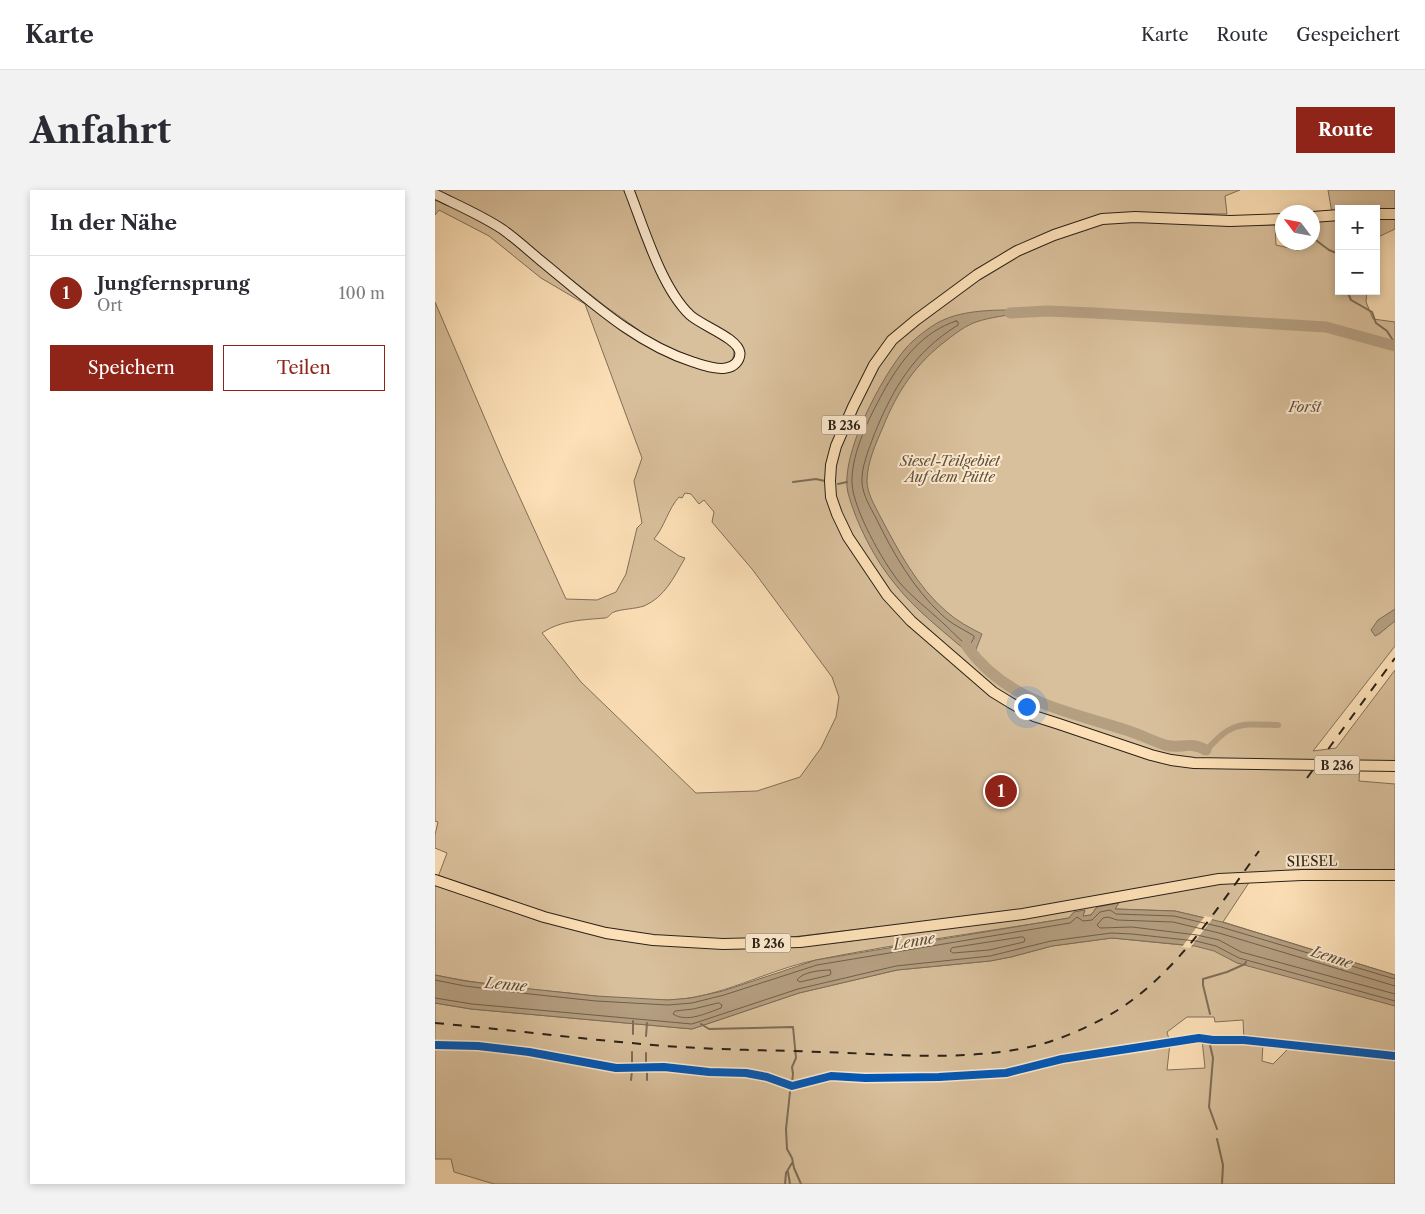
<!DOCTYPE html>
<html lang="de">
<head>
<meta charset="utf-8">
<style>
  body { margin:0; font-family:"Libre Caslon Text",serif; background:#f2f2f3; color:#2b2b33 }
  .controls { position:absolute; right:15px; top:15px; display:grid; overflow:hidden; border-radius:0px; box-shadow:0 2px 8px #0003 }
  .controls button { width:45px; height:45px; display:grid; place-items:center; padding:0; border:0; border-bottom:1px solid #e1e1e2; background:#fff; color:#2b2b33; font:25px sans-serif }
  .compass { position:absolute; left:840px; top:15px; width:45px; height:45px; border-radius:50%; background:#fff; box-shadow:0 2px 8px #0003; rotate:302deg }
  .you { position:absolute; left:591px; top:516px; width:18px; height:18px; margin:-12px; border:4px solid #fff; border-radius:50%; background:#1a73e8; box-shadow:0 0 0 8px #1a73e833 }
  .badge { display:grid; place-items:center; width:32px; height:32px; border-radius:50%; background:#8f2418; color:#fff; font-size:16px; font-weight:700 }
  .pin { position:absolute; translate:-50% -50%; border:2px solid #fff; box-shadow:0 1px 5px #0006 }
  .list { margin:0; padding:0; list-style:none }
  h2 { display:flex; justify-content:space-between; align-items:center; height:65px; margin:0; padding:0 20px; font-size:21px }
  h2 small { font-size:16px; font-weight:400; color:#7c7c81 }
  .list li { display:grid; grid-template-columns:32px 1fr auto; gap:15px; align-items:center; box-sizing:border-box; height:75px; padding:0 20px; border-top:1px solid #e1e1e2 }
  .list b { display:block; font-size:19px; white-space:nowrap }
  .list p { margin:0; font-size:16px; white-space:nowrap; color:#7c7c81 }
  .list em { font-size:16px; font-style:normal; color:#7c7c81 }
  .actions { display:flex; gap:10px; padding:15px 20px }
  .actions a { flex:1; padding:11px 0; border:1px solid #8f2418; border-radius:0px; text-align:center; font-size:18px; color:#8f2418 }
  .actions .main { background:#8f2418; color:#fff }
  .map { position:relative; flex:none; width:960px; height:994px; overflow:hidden; border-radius:0px }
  header { display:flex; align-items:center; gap:30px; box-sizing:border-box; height:70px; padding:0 25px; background:#fff; border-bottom:1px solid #e1e1e2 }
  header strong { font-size:24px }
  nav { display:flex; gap:28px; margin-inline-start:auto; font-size:18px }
  .intro { display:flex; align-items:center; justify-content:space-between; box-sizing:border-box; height:120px; padding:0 30px }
  h1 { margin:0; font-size:35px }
  .button { padding:12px 22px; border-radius:0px; background:#8f2418; color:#fff; font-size:18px; font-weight:700 }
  main { display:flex; gap:30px; padding:0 30px }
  aside { flex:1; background:#fff; border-radius:0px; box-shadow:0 2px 8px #0003 }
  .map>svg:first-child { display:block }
</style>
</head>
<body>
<header>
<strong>Karte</strong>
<nav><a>Karte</a><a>Route</a><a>Gespeichert</a></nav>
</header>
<div class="intro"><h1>Anfahrt</h1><a class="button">Route</a></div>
<main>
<aside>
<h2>In der Nähe<small></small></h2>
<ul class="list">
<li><span class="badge">1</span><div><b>Jungfernsprung</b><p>Ort</p></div><em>100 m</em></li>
</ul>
<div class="actions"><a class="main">Speichern</a><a>Teilen</a></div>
</aside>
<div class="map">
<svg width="960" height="994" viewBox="0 0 960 994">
  <rect width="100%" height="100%" fill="#fde0b7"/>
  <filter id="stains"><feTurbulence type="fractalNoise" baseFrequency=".004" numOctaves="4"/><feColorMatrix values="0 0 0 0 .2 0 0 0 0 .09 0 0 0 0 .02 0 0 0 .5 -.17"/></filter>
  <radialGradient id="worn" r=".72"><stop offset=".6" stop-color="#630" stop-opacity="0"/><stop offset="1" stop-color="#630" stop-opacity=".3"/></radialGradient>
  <path fill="#d9c09c" stroke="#81705a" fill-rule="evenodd" d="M 0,0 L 190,0 L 233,105 C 240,115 247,125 257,132 C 267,140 295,150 299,161 L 298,169 L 293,173 L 288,175 L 263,170 L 226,156 L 170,116 L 70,37 Z
    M 197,0 L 805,0 L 790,6 L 792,24 L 702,23 L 668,26 L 618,42 L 582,57 L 541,83 L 544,86 C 581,66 627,38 669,32 C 711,26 752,33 794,34 C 809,35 824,35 840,35 L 841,55 L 863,60 L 863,53 L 878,52 L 878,31 L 904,30 L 904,101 L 932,101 L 931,112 L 938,129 L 960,132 L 960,456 L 878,561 L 901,558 L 960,480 L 960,576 L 925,575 L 924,591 L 960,594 L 960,683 L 816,685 L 815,691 L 788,732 L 960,785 L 960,994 L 59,994 L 19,982 L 16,969 L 0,969 L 0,813 L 36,819 L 257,839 L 364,803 L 462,780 L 555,771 L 576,767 L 617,756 L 677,748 L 758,756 L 778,730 L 740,721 L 680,719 L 683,713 L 662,717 L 656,725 L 647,726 L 650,721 L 639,722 L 634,728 C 550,742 465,753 381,770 C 331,780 285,809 232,810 C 200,811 167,807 134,803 C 89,799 44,794 0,785 L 0,693 C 45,708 90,726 136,738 C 208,758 291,760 365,755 C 391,754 419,752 444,746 L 442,737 L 331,750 L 289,750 L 219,746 L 172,740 L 138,732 L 3,687 L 12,663 L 0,658 L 0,645 L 3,632 L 0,631 L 0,112 L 69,273 L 131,409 L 162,410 L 181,402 L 191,384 L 202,338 L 207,333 L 199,291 L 207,268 L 150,114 L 106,88 L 54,46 L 4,20 L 0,25 L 0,7 L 64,42 L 150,113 L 224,163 L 244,172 L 277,181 L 292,181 L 302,178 L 307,171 L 308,163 L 307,158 L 301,149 L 273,134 L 259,125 L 237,97 ZM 250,303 L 256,304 L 264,314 L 269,310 L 279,322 L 277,332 L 317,379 L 397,487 L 404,507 L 401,527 L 386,558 L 365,587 L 322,601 L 261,603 L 146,492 L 107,443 C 126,430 148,430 170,428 C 175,427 174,424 179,422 C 186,419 200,419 209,416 C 230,407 239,387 250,368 L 244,366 L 219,349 C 230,336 233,319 244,307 L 247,308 ZM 752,827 L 779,827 L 780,832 L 808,830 L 809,849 L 767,849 L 770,878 L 732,880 L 735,853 L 732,842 ZM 828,853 L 856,856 L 838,874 L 827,871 Z
    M 893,0 L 960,0 L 960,21 L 941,21 L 941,19 L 904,19 L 904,23 L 897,23 Z
    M 960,28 L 960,39 L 941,48 L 941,29 Z"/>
  <path fill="#b59f81" stroke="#7d6d57" d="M 590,120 L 589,123 C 573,125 556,127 541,132 C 530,136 521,143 512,150 C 481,173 462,202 448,237 C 441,253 432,273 432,291 C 432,303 440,316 445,326 C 463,360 482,397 512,422 C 522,431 535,438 547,444 L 538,467 C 512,444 481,421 460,394 C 440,370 421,333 413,303 C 404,266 447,186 471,158 C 479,149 493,138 504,132 C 529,119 562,120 590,120 Z
    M 960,419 L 960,431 L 944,444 L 940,446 L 936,440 L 943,430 Z
    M 684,713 L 680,719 L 740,721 L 787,732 L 960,785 L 960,816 L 802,773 L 779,761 L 760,756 L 677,748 L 617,756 L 576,767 L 555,771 L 462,780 L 364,803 L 257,839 L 36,819 L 0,813 L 0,785 L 30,791 L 96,799 L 161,806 L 233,810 L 256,808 L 288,801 L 381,770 L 634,728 L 639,722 L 650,720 L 648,726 L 656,725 L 662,717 Z"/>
  <path fill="#fde0b7" d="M 770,726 L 778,728 L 755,758 L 747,757 Z"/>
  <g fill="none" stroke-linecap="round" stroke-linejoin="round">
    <path stroke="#6f604c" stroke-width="1" d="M 521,131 L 523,132 L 523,135 C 479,162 458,198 439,245 C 434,259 426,277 427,293 C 428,305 435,317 441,328 C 458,363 478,398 507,425 C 516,434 528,439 539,446 L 539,448 L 534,456 C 525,451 517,441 509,434 C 494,420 477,407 464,392 C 448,372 418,319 417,293 C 416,262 436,224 451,197 C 468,168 488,142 521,131 Z
      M 588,747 L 590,749 L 589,752 L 554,760 L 518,763 L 515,761 L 517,758 Z
      M 395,780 L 396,783 L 395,785 L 365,792 L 362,790 C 367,782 386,780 395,780 Z
      M 0,790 L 30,796 L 95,804 L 161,811 L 233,815 L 257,813 L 289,805 L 382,775 L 635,733 L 642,727 L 648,731 L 657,730 L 665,722 L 675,720 L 681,724 L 739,726 L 786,737 L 960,789
      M 960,796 L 784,743 L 738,732 L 682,730 L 673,727 L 668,728 L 662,735 L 665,738 L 697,737 L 762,745 L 784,750 L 806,762 L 960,804
      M 0,808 L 37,814 L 257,834 L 363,799 L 461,776 L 555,766 L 616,751 L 676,743 L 697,744 L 761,751 L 781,756 L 804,768 L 960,811
      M 284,813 L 287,815 L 286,818 C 272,823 252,833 238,824 L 240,821 L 258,819 Z"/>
    <path stroke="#7d6d57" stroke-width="2" d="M 878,48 L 894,60 L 904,64
      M 912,101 L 916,110 L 937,122 L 941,133 L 952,141 L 959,152 L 957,156
      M 358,292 L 381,289 L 390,291
      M 403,294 L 412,292
      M 775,824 L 768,795 L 768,789 L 792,782 L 810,774 L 811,772
      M 266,834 L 274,839 L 358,837 L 361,868 L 357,877 L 358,884 L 357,892
      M 198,844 L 198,831
      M 211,846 L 212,833
      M 775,855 L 778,868 L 774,917 L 782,939
      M 211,873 L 211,863
      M 197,874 L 197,862
      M 212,880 L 212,890
      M 196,890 L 197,881
      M 355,902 L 351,939 L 352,959 L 357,968 L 359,978 L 366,994
      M 782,949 L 788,975 L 787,994
      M 353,982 L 355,994
      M 350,994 L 351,983 L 357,973"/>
    <path stroke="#b59f81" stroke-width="6" d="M 769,562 C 778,554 786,543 796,539 C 810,532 828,535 843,535"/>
    <path stroke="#b59f81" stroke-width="11" d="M 575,123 L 612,121 L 659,123 L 891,137 L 960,156
      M 531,455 C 571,512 633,521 694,541 C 706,545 718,551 730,555 C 746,560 752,550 771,560"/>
    <g stroke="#292118" stroke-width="11">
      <path id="secondary" d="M 0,4 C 22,15 46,25 67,39 C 80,48 93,60 105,70 C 153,109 199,153 258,172 C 268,175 281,180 291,178 C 299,177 305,171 305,163 C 303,148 267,136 255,125 C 226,97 209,38 194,0"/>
    </g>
    <g stroke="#292118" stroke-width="12">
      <path id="primary" d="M 941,24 L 960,24
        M 878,27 L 904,25
        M 848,29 L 795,31 L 700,27 L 667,29 L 619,45 L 582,61 L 542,85 L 481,130 L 457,150 L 439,175 L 418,217 L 401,256 L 396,275 L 395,291 L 396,307 L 402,324 L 413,347 L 452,405 L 476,431 L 558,502 L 576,513 L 599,526 L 624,534 L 716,565 L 736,570 L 759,573 L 960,576
        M 0,690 L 109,727 L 171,743 L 218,750 L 288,754 L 365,752 L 588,724 L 784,689 L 867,685 L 960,685"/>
    </g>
    <use href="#secondary" stroke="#feebd0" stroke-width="9"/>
    <use href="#primary" stroke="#fde0b7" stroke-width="10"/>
    <path stroke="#292118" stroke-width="2" stroke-dasharray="9 9" stroke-linecap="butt" d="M 872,588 L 960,468
      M 0,833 C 77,840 154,850 231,856 C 283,860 334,860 386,862 C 456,864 530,872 599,856 C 624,850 649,839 671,827 C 738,790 780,721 824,661"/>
    <g stroke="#feebd0" stroke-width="11">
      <path id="cycleway" d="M 0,855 L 43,856 L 94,862 L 181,878 L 229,877 L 274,882 L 311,883 L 332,887 L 357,896 L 396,886 L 430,888 L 504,887 L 571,883 L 627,869 L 764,848 L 778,850 L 809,850 L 960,866"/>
    </g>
    <use href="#cycleway" stroke="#0057b8" stroke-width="8"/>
  </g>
  <g text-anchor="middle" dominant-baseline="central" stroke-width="4" stroke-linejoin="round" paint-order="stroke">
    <g fill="#feebd0" stroke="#695e4f" stroke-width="1">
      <rect x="386.5" y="225.5" width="45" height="19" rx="4"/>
      <rect x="879.5" y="565.5" width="45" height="19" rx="4"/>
      <rect x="310.5" y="743.5" width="45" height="19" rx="4"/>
    </g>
    <g font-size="12" font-weight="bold" fill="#292118">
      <text x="409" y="235">B 236</text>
      <text x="902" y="575">B 236</text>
      <text x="333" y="753">B 236</text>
    </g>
    <g font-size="14" font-style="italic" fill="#5e5140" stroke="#feebd0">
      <text x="870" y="217">Forst</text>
      <text x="515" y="271">Siesel-Teilgebiet<tspan x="515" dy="16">Auf dem Pütte</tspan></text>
    </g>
    <g font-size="14" fill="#292118" stroke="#feebd0">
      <text transform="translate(877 671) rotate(-1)">SIESEL</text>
    </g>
    <g font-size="15" font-style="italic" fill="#5a4d3d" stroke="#feebd0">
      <text transform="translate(479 751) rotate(-10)">Lenne</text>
      <text transform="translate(897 767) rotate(18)">Lenne</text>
      <text transform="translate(71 794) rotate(5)">Lenne</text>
    </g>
  </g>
  <rect width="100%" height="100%" filter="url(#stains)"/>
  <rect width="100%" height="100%" fill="url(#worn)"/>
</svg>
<div class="controls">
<button>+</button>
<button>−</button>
</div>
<svg class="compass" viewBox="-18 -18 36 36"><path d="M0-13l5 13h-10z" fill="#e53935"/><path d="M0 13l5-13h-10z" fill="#7c7c81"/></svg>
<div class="you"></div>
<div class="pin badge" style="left:566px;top:601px">1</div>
</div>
</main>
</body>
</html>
